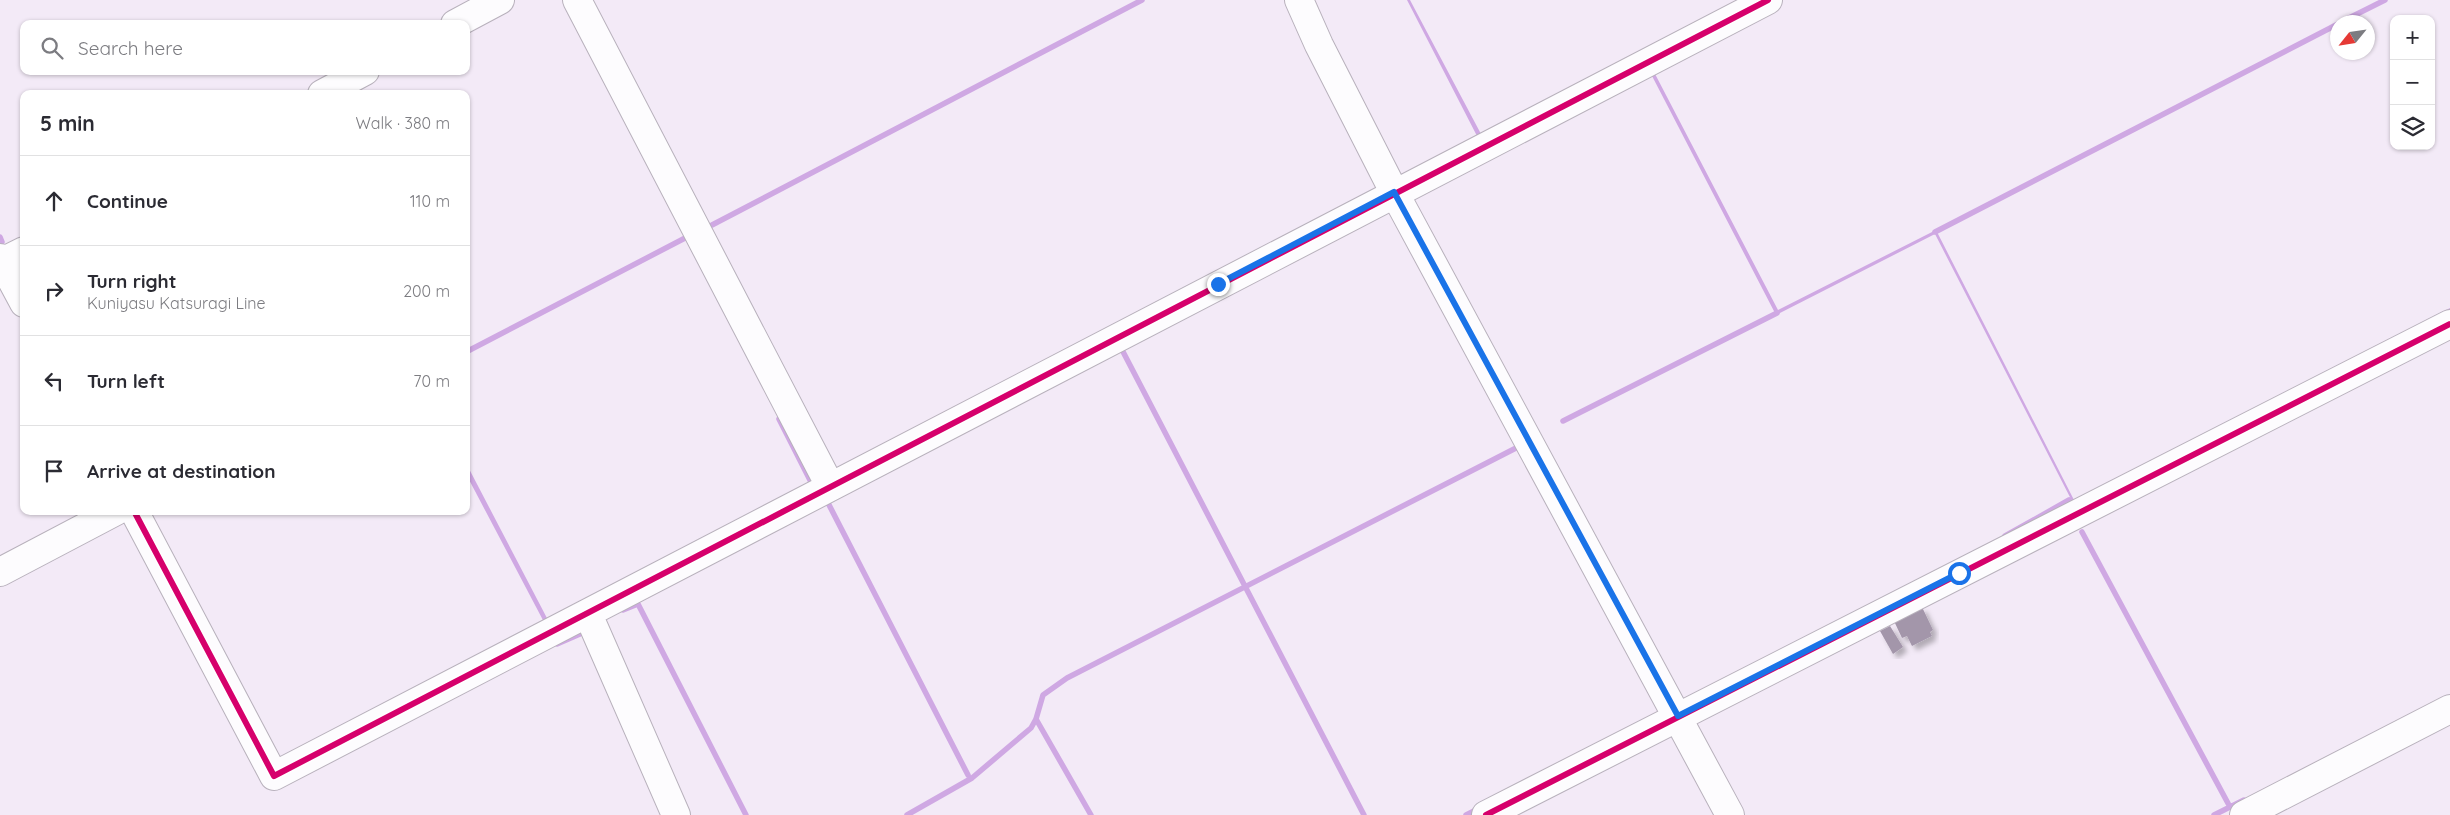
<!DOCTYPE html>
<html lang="en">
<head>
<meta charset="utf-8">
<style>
  body { margin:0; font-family:Quicksand,sans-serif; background:#f7f7f7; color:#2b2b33 }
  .controls { position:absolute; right:15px; top:15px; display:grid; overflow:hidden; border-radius:10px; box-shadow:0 1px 4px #0004 }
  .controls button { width:45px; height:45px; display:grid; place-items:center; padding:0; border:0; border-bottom:1px solid #e1e1e2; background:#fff; color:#2b2b33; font:25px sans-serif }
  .compass { position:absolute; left:2330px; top:15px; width:45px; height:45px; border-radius:50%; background:#fff; box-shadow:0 1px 4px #0004; rotate:240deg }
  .stop { position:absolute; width:15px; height:15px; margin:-11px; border:4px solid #1a73e8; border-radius:50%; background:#fff }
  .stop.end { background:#1a73e8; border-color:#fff; box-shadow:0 1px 5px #0008 }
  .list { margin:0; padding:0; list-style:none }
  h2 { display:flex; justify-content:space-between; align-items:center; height:65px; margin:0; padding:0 20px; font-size:21px }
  h2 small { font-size:16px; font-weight:400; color:#7c7c81 }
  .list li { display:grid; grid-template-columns:32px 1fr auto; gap:15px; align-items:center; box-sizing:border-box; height:90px; padding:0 20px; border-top:1px solid #e1e1e2 }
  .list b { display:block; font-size:19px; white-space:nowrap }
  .list p { margin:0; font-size:16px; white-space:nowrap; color:#7c7c81 }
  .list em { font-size:16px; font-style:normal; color:#7c7c81 }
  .icon { flex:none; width:28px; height:28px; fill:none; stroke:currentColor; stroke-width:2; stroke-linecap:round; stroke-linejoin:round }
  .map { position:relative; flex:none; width:2450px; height:815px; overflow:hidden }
  .search { position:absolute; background:#fff; box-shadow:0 1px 4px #0004; left:20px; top:20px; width:450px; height:55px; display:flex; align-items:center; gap:12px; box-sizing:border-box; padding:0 18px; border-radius:10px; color:#7c7c81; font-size:19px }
  .panel { position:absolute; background:#fff; box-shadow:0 1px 4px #0004; left:20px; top:90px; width:450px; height:425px; border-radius:10px }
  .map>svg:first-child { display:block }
</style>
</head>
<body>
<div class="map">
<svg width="2450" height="815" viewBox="0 0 2450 815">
  <defs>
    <filter id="shadow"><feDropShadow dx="4.5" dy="4.5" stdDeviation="2.5" flood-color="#0004"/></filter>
  </defs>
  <rect width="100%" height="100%" fill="#f3eaf7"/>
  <path fill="#cfa8e3" d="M 1407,0 L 1410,0 L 1481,134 L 1596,75 L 1477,136 Z
    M 1654,72 L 1778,310 L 1936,230 L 2074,500 L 2450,308 L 2450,311 L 2073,503 L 1935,234 L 1776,315 L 1651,74 Z
    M 466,463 L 549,622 L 545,624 L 466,474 Z"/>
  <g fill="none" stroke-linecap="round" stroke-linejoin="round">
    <path stroke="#cfa8e3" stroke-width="5.5" d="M 2341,22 L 2385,0
      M 712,225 L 1142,0
      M 1935,232 L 2338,24
      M 0,237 L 2,242
      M 1119,344 L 1364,815
      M 466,352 L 687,237
      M 779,419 L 813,486
      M 1563,421 L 1777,313
      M 826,499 L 968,775
      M 2082,532 L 2230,807
      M 2005,536 L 2069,500
      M 623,610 L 638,604 L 746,815
      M 555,639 L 557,644 L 580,634
      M 1036,719 L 1091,815
      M 907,815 L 972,778 L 1031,728 L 1036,719 L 1043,695 L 1067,678 L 1516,448
      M 1466,815 L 1480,808
      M 2214,815 L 2244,800"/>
  </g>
  <path fill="#a396aa" filter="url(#shadow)" d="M 1922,607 L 1933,630 L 1930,632 L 1932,636 L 1912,646 L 1907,636 L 1902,638 L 1894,621 Z
    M 1890,626 L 1903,647 L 1893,654 L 1880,631 Z"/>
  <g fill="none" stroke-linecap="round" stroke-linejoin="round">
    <g stroke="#b8b1bc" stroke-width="30">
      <path id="minor" d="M 577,0 L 830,486
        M 455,24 L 500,0
        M 322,94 L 365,71
        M 0,258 L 24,303
        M 2,262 L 24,251
        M 134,511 L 274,776 L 1768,0
        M 0,572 L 116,511
        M 588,614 L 676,815
        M 1486,815 L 2450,324
        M 2244,815 L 2450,709"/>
    </g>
    <g stroke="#b8b1bc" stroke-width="30">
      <path id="major" d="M 1299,0 L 1319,45 L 1394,192 L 1730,815"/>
    </g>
    <use href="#minor" stroke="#fdfcfe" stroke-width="28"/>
    <use href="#major" stroke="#fdfcfe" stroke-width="28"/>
    <g stroke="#fff" stroke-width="9">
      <path id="cycleway" d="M 134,511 L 274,776 L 1768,0
        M 1486,815 L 2450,324"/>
    </g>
    <use href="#cycleway" stroke="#d6006c" stroke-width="6"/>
  </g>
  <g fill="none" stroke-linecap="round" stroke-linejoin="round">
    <path stroke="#1a73e8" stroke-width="6" d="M 1218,284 L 1394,192 L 1678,716 L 1959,573"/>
  </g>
</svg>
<div class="controls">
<button>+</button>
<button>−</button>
<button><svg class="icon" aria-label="layers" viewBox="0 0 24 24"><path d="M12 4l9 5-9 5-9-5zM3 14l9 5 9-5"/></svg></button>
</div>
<svg class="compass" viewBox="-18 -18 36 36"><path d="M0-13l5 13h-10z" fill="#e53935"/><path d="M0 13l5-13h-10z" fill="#7c7c81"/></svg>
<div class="stop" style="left:1959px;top:573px"></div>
<div class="stop end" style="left:1218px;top:284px"></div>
<div class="search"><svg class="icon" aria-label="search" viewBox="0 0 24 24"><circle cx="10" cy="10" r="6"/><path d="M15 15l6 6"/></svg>Search here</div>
<section class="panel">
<h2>5 min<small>Walk · 380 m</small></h2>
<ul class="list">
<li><svg class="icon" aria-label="ahead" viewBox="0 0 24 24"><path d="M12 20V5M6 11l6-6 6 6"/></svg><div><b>Continue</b></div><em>110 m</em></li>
<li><svg class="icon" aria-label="right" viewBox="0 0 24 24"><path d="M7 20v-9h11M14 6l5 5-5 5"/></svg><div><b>Turn right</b><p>Kuniyasu Katsuragi Line</p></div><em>200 m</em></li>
<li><svg class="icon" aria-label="left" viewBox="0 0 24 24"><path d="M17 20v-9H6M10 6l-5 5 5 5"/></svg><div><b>Turn left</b></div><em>70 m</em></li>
<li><svg class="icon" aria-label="arrive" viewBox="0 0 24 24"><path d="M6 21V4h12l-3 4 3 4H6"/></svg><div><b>Arrive at destination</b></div></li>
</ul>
</section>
</div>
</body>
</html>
